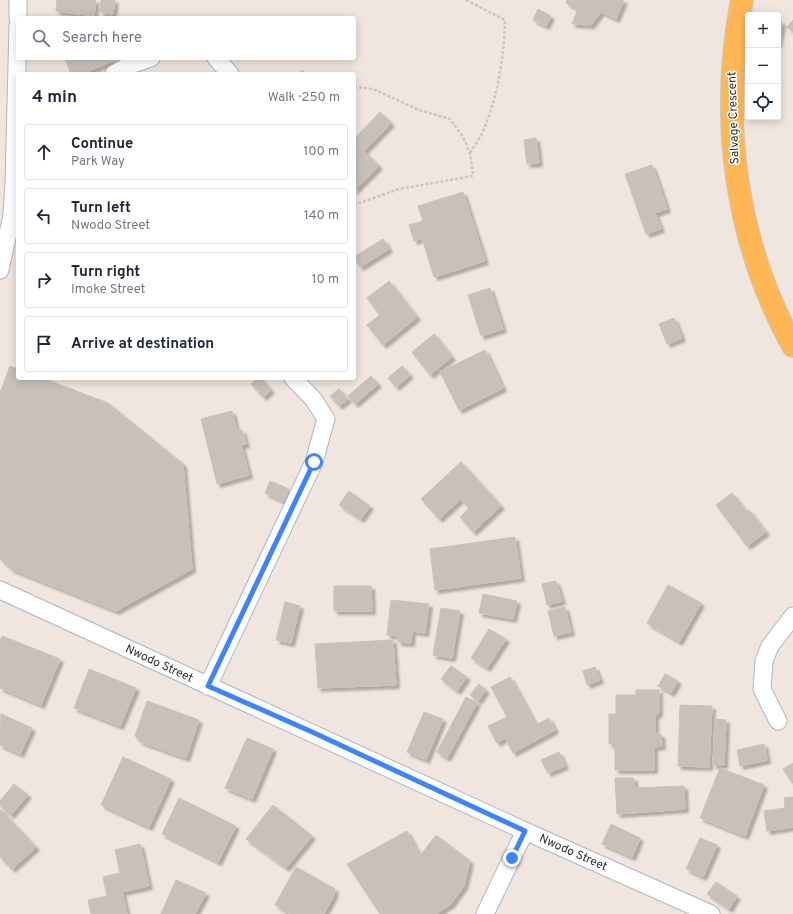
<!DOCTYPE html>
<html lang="en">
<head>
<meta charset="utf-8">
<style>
  body { margin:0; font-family:Overpass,sans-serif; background:#f6f6f7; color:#1f2937 }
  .controls { position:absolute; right:12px; top:12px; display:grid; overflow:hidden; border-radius:4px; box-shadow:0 2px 10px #0003 }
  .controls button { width:36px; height:36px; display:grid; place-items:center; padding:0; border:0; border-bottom:1px solid #e0e1e3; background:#fff; color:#1f2937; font:20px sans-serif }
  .stop { position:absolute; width:12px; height:12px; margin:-9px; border:3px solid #3d85ff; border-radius:50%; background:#fff }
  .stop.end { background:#3d85ff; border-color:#fff; box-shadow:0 1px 4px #0008 }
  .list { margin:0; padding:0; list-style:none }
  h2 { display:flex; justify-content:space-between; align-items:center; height:52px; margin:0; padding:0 16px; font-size:17px }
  h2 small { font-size:13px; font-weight:400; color:#747a83 }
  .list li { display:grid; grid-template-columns:26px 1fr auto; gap:12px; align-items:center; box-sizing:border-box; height:56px; margin:0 8px 8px; padding:0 8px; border:1px solid #e0e1e3; border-radius:4px }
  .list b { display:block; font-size:15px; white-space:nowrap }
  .list p { margin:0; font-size:13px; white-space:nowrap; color:#747a83 }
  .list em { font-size:13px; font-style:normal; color:#747a83 }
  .icon { flex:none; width:22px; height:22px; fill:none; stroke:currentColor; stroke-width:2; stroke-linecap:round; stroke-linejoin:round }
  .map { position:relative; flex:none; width:793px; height:914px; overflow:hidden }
  .search { position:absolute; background:#fff; box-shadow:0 2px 10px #0003; left:16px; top:16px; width:340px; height:44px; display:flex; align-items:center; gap:10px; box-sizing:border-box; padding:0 14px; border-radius:4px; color:#747a83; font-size:15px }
  .panel { position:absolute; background:#fff; box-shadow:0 2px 10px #0003; left:16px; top:72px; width:340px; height:308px; border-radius:4px }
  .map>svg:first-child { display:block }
</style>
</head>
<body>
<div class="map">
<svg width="793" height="914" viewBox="0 0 793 914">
  <defs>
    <filter id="shadow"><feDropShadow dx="3.5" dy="3.5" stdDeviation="1" flood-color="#0004"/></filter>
  </defs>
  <rect width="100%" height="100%" fill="#f0e5df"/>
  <path fill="#c8c1ba" stroke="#ccc1b8" filter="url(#shadow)" d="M 57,0 L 96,0 L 94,16 L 56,11 Z
    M 101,0 L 115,0 L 113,14 L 100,12 Z
    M 567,0 L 624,0 L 616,19 L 601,12 L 591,25 L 572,24 L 578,9 L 566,3 Z
    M 538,9 L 551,16 L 546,26 L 533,20 Z
    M 793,20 L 793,32 L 787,27 Z
    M 778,21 L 782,22 L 778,45 Z
    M 65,58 L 117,58 L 117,59 L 82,74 L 71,74 Z
    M 380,112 L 391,123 L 364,151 L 379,166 L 354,191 L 354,139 Z
    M 536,138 L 539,163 L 527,164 L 524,140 Z
    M 652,165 L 667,209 L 655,213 L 661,229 L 646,234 L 625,174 Z
    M 463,192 L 485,261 L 434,277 L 422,238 L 414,241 L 409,225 L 423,221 L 418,206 Z
    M 383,239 L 389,249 L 360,267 L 354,257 Z
    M 389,281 L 417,317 L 383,345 L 367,325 L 380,315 L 367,298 Z
    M 490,288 L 503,329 L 481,336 L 468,295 Z
    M 674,318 L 682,338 L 667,344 L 659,324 Z
    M 434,334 L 452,357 L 430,375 L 412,352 Z
    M 485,350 L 503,388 L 459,410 L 440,372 Z
    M 10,366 L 18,369 L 18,378 L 42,378 L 108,403 L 183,464 L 192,569 L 116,611 L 11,569 L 0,559 L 0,393 Z
    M 402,366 L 410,375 L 396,387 L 388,378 Z
    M 371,376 L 378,384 L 355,404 L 348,396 Z
    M 258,378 L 261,378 L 271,390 L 263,397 L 251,384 Z
    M 339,389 L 348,399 L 339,406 L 330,396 Z
    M 232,411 L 237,432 L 242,430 L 246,444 L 241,445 L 249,475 L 217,484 L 201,419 Z
    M 461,462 L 501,506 L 473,532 L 460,517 L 469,508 L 461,499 L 439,519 L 421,499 Z
    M 270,481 L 289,489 L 283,501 L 265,493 Z
    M 349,491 L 370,506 L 361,519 L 339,505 Z
    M 732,493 L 747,512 L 749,510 L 766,532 L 747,546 L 716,505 Z
    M 515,537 L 521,578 L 435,590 L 430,549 Z
    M 556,581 L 562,601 L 547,605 L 542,584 Z
    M 668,585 L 701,603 L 679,642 L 647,623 Z
    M 334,586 L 371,586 L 372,611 L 334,611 Z
    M 483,594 L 517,601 L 513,619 L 479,613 Z
    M 391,600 L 429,604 L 425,633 L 412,631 L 411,643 L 398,642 L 398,636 L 387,635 Z
    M 285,602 L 300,606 L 291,643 L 276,640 Z
    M 565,607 L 571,632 L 554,636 L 548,611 Z
    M 441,608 L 460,611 L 452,658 L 433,655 Z
    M 489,629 L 506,639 L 487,668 L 471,658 Z
    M 2,636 L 60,659 L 41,705 L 0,688 L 0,641 Z
    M 393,640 L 396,685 L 318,688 L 315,644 Z
    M 451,666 L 467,677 L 457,691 L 441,679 Z
    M 595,667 L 600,680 L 587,685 L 583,671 Z
    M 89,669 L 136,688 L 120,726 L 74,708 Z
    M 665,674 L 678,681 L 671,693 L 658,686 Z
    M 510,677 L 536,725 L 549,718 L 555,730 L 513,753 L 505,738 L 497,743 L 488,726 L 507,717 L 491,687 Z
    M 479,684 L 486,690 L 478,701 L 470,695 Z
    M 636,690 L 659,690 L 659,713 L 655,716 L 655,734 L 661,734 L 662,746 L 654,747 L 654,770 L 615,770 L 615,743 L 609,744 L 609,714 L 616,714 L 616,695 L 636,695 Z
    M 466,697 L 477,703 L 447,758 L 437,752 Z
    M 147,701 L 199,720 L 186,758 L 141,742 L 135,736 Z
    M 680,705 L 712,706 L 709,767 L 678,766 Z
    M 424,712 L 443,719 L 426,760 L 407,752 Z
    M 1,714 L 32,728 L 20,754 L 0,745 Z
    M 715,719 L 726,720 L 724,765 L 713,765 Z
    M 247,738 L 273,749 L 252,799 L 225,788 Z
    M 764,744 L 767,760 L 740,766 L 737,750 Z
    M 559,752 L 565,766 L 548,773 L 541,760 Z
    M 123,757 L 171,779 L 149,827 L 101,805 Z
    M 793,763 L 793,783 L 792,783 L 783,769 Z
    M 720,768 L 764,785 L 745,836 L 700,818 Z
    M 615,778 L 634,778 L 634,788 L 684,786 L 685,809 L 617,814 Z
    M 14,784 L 28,795 L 11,815 L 0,806 L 0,801 Z
    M 793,797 L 793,827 L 767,831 L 764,811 L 785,808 L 784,798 Z
    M 179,798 L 236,826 L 218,862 L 162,834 Z
    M 273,805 L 312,836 L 286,868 L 246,839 Z
    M 0,809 L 36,847 L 12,869 L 0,857 Z
    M 611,824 L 640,838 L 632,857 L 602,844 Z
    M 407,831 L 420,856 L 436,835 L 470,861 L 464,886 L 451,904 L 436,914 L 380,914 L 347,864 Z
    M 700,838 L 717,845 L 703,877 L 686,869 Z
    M 140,844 L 149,886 L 122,892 L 127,914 L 91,914 L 88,900 L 107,896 L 103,877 L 120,873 L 115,850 Z
    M 296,867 L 335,889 L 334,895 L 324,914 L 291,914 L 275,905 Z
    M 176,880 L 206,893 L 195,914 L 161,914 Z
    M 716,882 L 737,896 L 729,909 L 707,894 Z"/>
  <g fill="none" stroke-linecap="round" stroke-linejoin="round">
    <g stroke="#afb5be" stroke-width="19">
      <path id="minor" d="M 18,18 L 18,0
        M 216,58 L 230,74
        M 114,74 L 130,65 L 151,58
        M 0,270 L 12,215 L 14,183 L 18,26
        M 0,590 L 525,831 L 711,914
        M 208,686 L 314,462 L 326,419 L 314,400 L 293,378
        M 778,721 L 762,689 L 764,661 L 770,646 L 793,616
        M 485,914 L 525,831"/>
    </g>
    <g stroke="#c8c8c8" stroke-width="24">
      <path id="major" d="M 742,0 C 719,118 735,241 793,346"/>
    </g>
    <path stroke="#c8c8c8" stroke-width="2.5" stroke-dasharray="3 2" stroke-linecap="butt" d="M 466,0 L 505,20 C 504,56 498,95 484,129 C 481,137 475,145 470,153
      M 301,71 L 309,74
      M 354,87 L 373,89 L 419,110 L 450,119 L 463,137 L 470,153 L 473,176 L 399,189 L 354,205"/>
    <use href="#minor" stroke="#fff" stroke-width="17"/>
    <use href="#major" stroke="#ffb755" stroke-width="22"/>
  </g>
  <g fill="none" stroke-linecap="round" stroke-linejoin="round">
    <path stroke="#3d85ff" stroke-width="5" d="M 314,462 L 208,686 L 310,731 L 525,831 L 512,858"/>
  </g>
  <g text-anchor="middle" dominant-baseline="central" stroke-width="3" stroke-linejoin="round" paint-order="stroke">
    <g font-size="12" fill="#2d2d2d" stroke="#fff">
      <text transform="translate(734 118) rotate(-92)">Salvage Crescent</text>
      <text transform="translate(159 664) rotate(25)">Nwodo Street</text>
      <text transform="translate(573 853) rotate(24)">Nwodo Street</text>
    </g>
  </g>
</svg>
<div class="controls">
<button>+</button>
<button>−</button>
<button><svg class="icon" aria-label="locate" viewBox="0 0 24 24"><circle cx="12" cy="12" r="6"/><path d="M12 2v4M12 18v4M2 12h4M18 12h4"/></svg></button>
</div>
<div class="stop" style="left:314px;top:462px"></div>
<div class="stop end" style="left:512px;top:858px"></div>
<div class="search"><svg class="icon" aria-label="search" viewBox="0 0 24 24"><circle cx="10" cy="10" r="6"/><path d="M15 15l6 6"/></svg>Search here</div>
<section class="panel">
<h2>4 min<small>Walk · 250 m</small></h2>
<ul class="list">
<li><svg class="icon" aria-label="ahead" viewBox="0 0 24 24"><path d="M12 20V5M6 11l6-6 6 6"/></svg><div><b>Continue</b><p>Park Way</p></div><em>100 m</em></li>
<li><svg class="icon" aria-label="left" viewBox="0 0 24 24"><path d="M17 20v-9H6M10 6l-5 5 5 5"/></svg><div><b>Turn left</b><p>Nwodo Street</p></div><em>140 m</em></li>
<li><svg class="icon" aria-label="right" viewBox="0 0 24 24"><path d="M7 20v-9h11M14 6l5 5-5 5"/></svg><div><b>Turn right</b><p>Imoke Street</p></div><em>10 m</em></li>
<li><svg class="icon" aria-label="arrive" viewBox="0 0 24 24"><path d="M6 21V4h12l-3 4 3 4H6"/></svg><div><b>Arrive at destination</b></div></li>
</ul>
</section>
</div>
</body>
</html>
